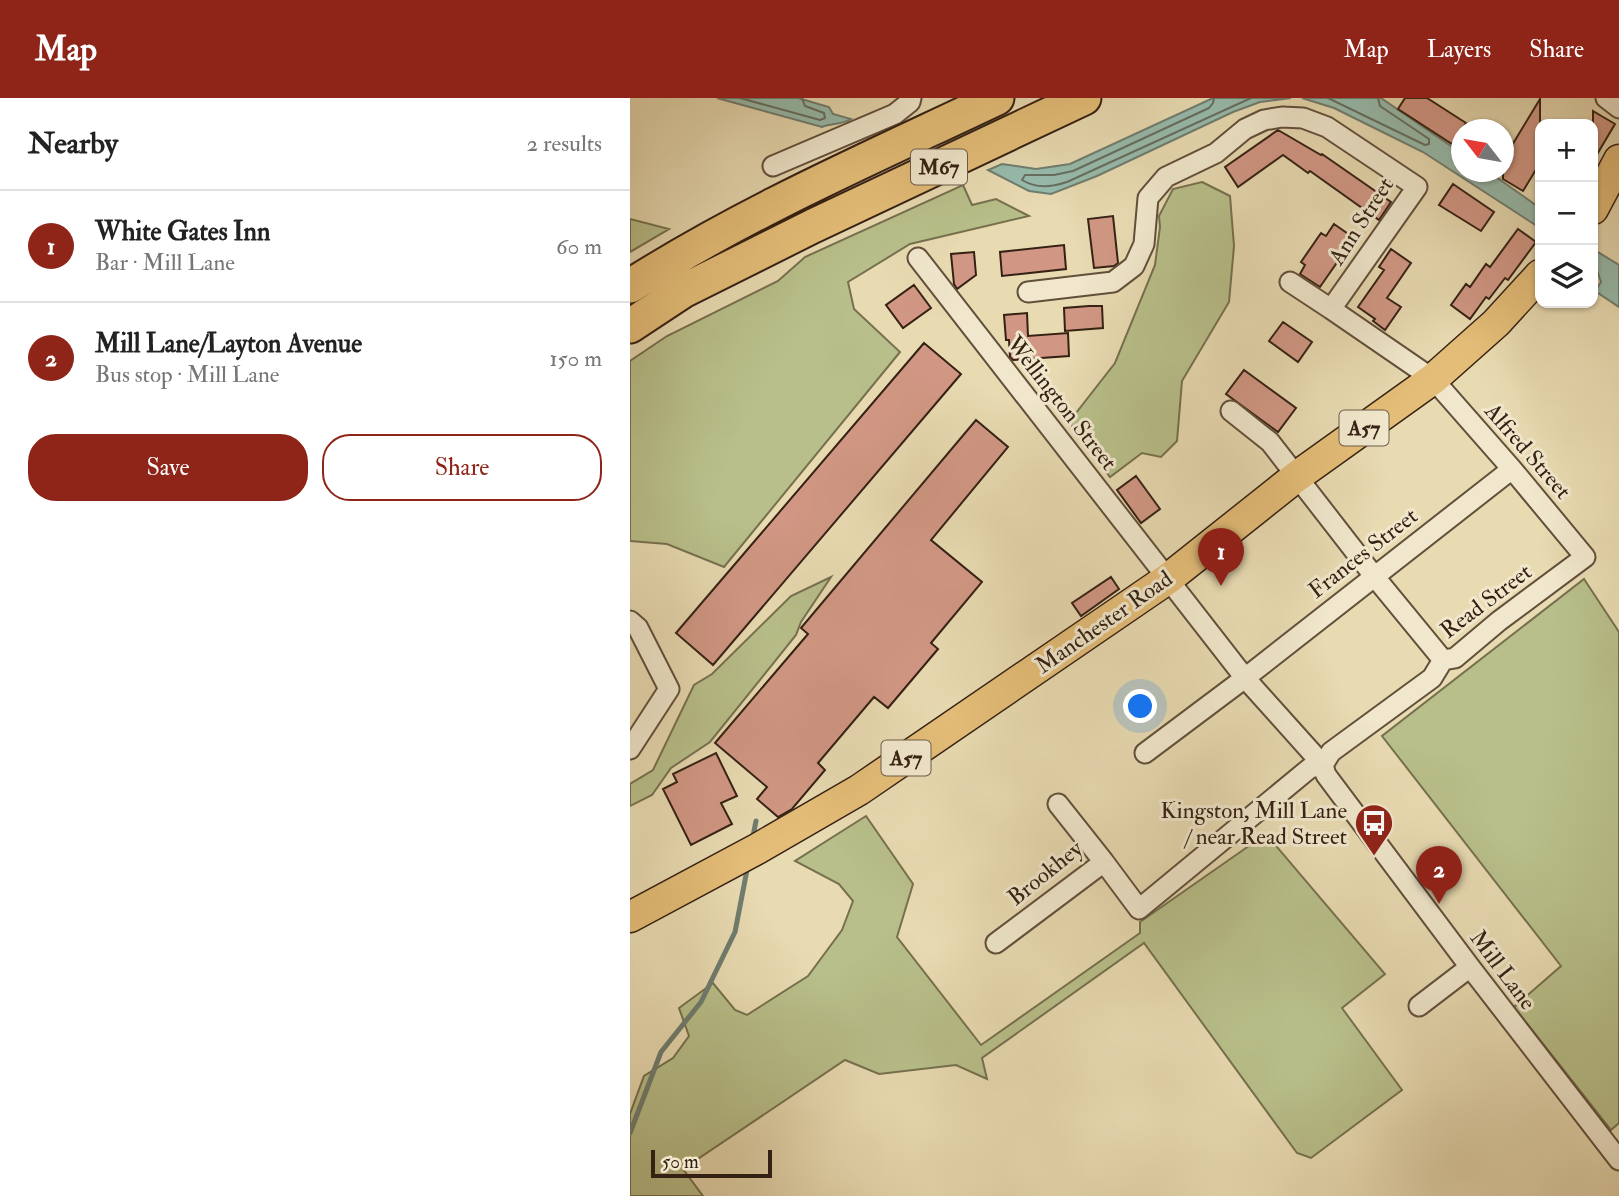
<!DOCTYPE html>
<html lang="en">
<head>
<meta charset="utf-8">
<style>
  body { margin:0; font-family:"IM FELL Double Pica",serif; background:#f2f2f2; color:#222 }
  .controls { position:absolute; right:21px; top:21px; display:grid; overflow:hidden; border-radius:14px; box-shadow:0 2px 5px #0004 }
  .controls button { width:63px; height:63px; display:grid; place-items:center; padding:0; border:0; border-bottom:2px solid #e0e0e0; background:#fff; color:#222; font:35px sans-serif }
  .compass { position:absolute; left:821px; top:21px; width:63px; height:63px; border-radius:50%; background:#fff; box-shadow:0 2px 5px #0004; rotate:301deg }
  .scale { position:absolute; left:21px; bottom:18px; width:121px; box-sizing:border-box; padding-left:7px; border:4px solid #352114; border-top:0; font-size:19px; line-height:24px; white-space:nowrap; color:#352114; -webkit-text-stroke:5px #f0e7cc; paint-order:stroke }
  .you { position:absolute; left:511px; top:609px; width:24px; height:24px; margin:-18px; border:5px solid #fff; border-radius:50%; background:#1a73e8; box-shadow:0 0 0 10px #1a73e833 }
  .badge { display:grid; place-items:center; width:46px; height:46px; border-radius:50%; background:#8f2418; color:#fff; font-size:23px; font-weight:700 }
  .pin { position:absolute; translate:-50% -58px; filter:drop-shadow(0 2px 4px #0008) }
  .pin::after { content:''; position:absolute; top:37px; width:24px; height:21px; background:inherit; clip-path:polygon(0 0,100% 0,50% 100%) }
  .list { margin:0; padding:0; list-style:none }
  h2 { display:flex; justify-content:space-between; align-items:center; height:91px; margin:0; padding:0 28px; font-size:30px }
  h2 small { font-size:23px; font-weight:400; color:#767676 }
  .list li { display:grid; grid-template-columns:46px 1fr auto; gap:21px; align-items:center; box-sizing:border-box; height:112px; padding:0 28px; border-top:2px solid #e0e0e0 }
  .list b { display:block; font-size:26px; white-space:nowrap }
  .list p { margin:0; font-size:23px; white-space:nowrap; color:#767676 }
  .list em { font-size:23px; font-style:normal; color:#767676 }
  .actions { display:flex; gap:14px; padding:21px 28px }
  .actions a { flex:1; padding:16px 0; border:2px solid #8f2418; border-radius:28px; text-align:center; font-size:24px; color:#8f2418 }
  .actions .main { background:#8f2418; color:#fff }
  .icon { flex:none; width:38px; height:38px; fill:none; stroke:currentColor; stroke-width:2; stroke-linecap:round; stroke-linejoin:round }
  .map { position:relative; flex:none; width:989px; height:1098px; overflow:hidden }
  header { display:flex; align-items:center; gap:42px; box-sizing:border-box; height:98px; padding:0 35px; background:#8f2418; color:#fff }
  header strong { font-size:33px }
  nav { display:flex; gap:38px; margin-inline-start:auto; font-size:24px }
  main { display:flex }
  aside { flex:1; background:#fff }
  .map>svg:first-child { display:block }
</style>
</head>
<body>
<header>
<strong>Map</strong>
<nav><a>Map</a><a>Layers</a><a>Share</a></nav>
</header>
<main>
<aside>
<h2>Nearby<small>2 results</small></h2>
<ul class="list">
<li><span class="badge">1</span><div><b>White Gates Inn</b><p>Bar · Mill Lane</p></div><em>60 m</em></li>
<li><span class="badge">2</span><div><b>Mill Lane/Layton Avenue</b><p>Bus stop · Mill Lane</p></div><em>150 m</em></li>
</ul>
<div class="actions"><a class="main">Save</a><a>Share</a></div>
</aside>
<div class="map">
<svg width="989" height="1098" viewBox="0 0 989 1098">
  <rect width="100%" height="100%" fill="#e8dab1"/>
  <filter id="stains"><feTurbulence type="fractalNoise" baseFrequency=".00286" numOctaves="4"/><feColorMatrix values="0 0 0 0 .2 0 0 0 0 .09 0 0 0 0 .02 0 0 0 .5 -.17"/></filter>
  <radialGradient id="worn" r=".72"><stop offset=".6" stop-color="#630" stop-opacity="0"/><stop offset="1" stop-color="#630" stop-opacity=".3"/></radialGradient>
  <path fill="#b8bf8a" stroke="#76704f" stroke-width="2" d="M 572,84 L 600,98 L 604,148 L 599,204 L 552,283 L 547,343 L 531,359 L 512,355 L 480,379 L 439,324 L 485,265 L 525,167 L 530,129 L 529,118 L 543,91 Z
    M 333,87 L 342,107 L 366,101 L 399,118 L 280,146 L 218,184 L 224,211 L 270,254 L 94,469 L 37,446 L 0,443 L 0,263 L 37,238 L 148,183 L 175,159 Z
    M 0,121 L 39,131 L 0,154 Z
    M 201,479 L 171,524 L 166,537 L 80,644 L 41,670 L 22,697 L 0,708 L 0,686 L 23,672 L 64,587 L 82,576 L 161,498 Z
    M 954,481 L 989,534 L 989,1025 L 981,1032 L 884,909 L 931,868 L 752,638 Z
    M 236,718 L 283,786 L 267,839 L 351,947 L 510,835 L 510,824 L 636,736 L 755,876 L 712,910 L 772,992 L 681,1060 L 667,1055 L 514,845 L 352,960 L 357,981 L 326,967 L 249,976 L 215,962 L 53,1071 L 73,1098 L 0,1098 L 0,1016 L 14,978 L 43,960 L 59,938 L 49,910 L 83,885 L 105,912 L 117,917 L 178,878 L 212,832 L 223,803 L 209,786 L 165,763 Z"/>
  <path fill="#97bbac" stroke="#707d6f" stroke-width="2" d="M 87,0 L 168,0 L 199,9 L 203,16 L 221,21 C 211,27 202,25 192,29 Z
    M 583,0 L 661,0 L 630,4 L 603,14 L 467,78 L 421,96 L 399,93 L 358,72 L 372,66 L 406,71 L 440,66 Z
    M 672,0 L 751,0 L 831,55 L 832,74 L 859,74 L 910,110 L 910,130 L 793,54 L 704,10 Z
    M 963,151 L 989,167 L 989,209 L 965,193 L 971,184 C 967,172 963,164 963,151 Z"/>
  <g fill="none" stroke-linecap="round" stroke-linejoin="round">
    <path stroke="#666e60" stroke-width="2" d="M 110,0 L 190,22 L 195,20 L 194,15 L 175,8 L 172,0
      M 584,0 L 583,5 L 579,10 L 443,73 L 424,77 L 395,77 L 392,82 C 407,91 421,89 437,84 L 621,0
      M 698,0 L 795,47 L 799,46 L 799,41 L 750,8 L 748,0"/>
    <path stroke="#707d6f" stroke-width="5" d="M 123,738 L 126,723
      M 0,1035 L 31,954 L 71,904 L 105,834 L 117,772"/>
  </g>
  <path fill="#d19784" stroke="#352114" stroke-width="2" d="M 775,0 L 797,0 L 836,25 L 822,46 L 768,11 Z
    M 910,1 L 910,65 L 893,93 L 873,81 L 873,62 Z
    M 963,13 L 985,26 L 963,63 Z
    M 648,32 L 691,57 L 692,56 L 761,104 L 749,122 L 680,73 L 678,75 L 653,57 L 608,89 L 595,69 Z
    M 823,86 L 864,114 L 851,133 L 809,107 Z
    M 483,118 L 488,165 L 484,168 L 464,170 L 458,121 Z
    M 704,126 L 724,140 L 690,189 L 670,176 L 675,167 L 671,164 L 691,135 L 696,138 Z
    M 888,131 L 906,144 L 878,182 L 875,180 L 859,201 L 856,199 L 840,221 L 821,207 L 836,186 L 840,189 L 856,166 L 860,169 Z
    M 434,147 L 436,171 L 372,178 L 370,154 Z
    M 761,151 L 781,165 L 757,200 L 771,209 L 755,232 L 743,223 L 745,221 L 728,209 L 754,172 L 749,169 Z
    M 344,154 L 346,177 L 327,191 L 324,186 L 321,156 Z
    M 284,187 L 301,210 L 273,230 L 256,207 Z
    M 459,208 L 472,208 L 473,230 L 435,233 L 434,210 Z
    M 397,215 L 398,238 L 438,235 L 439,258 L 383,262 L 380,259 L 379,242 L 376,242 L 374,217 Z
    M 653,224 L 682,244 L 668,264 L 639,243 Z
    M 294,245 L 331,276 L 83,567 L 46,535 Z
    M 614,272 L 666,310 L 648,334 L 596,296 Z
    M 346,322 L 378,349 L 301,442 L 352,484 L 301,545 L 308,551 L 258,610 L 244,599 L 188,665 L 195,672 L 162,711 L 148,719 L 127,701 L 137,689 L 85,645 L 178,536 L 171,530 Z
    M 506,378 L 530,411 L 511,425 L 487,392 Z
    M 481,479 L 489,491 L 451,518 L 442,505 Z
    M 86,655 L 107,698 L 91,705 L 102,726 L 61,747 L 33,691 L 47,684 L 43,676 Z"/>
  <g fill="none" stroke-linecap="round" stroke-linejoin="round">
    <g stroke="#624f3b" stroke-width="23">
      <path id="street" d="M 976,0 L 989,10
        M 143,68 L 265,16 L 280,4 L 281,0
        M 288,160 L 615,580 L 693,667 L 696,677 L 840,869 L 989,1062
        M 660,184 L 701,211
        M 398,194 L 483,184 L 504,168 L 514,146 L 518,100 L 536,79 L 586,55 L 615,31 L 634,22 L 652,19 L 673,20 L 697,29 L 787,89 L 701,211 L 803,281 L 882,371 L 955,459 L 869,523 L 825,560 L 813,562
        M 601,313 L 640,344 L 744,478 L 813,562
        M 0,523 L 8,530 L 39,591 L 0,651
        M 515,655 L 615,580 L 882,371
        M 693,667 L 701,654 L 802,580 L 813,562
        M 474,764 L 509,811 L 680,670 L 693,667
        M 366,845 L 474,764 L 428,706
        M 789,908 L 840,869"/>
    </g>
    <g stroke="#352114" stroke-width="33">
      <path id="primary" d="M 963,111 L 989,62
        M 0,819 L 127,751 L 229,692 L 539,480 L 666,379 L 803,281 L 866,225 L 910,177"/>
    </g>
    <g stroke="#352114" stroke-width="37">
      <path id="highway" d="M 0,188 C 116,114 243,59 367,0
        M 0,228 L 53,193 L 183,128 L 454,0"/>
    </g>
    <use href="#street" stroke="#f0e7cc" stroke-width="19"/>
    <use href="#primary" stroke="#e4bd78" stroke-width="30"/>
    <use href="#highway" stroke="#e4bd78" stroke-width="33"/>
  </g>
  <defs>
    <g id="bus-pin" transform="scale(2.0125)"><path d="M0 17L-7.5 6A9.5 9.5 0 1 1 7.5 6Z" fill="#8f2418" stroke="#f0e7cc"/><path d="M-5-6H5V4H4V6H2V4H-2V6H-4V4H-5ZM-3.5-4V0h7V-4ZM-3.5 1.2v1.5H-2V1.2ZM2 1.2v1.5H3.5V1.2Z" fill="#fff"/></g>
  </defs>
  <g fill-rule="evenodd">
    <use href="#bus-pin" x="744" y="725"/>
  </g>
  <g text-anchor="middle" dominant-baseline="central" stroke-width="6" stroke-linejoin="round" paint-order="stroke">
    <g fill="#f0e7cc" stroke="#6d5c4b" stroke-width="2">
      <rect x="281" y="51.5" width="56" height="35" rx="5"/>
      <rect x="709.5" y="312.5" width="49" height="35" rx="5"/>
      <rect x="251.5" y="642.5" width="49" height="35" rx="5"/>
    </g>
    <g font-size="21" font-weight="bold" fill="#352114">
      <text x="309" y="69">M67</text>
      <text x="734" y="330">A57</text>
      <text x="276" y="660">A57</text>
    </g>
    <g font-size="23" fill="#352114" stroke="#f0e7cc">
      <text transform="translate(731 123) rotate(-57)">Ann Street</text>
      <text transform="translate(432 305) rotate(52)">Wellington Street</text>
      <text transform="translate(898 353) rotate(49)">Alfred Street</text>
      <text transform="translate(733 455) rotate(-38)">Frances Street</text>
      <text transform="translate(856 503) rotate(-37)">Read Street</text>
      <text transform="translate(474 524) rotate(-35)">Manchester Road</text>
      <text transform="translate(415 775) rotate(-39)">Brookhey</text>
      <text transform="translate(873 872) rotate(53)">Mill Lane</text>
    </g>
    <g font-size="23" fill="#352114" stroke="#f0e7cc" text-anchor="end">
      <text x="717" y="712">Kingston, Mill Lane<tspan x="717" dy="26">/ near Read Street</tspan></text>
    </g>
  </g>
  <rect width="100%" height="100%" filter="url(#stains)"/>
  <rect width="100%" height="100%" fill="url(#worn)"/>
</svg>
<div class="controls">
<button>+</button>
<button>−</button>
<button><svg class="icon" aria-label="layers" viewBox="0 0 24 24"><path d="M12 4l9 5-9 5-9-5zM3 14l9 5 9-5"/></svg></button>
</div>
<svg class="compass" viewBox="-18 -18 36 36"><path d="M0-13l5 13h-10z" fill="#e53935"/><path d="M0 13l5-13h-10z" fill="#767676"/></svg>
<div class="scale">50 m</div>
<div class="you"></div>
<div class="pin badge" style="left:591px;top:488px">1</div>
<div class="pin badge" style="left:809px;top:806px">2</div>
</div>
</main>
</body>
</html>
